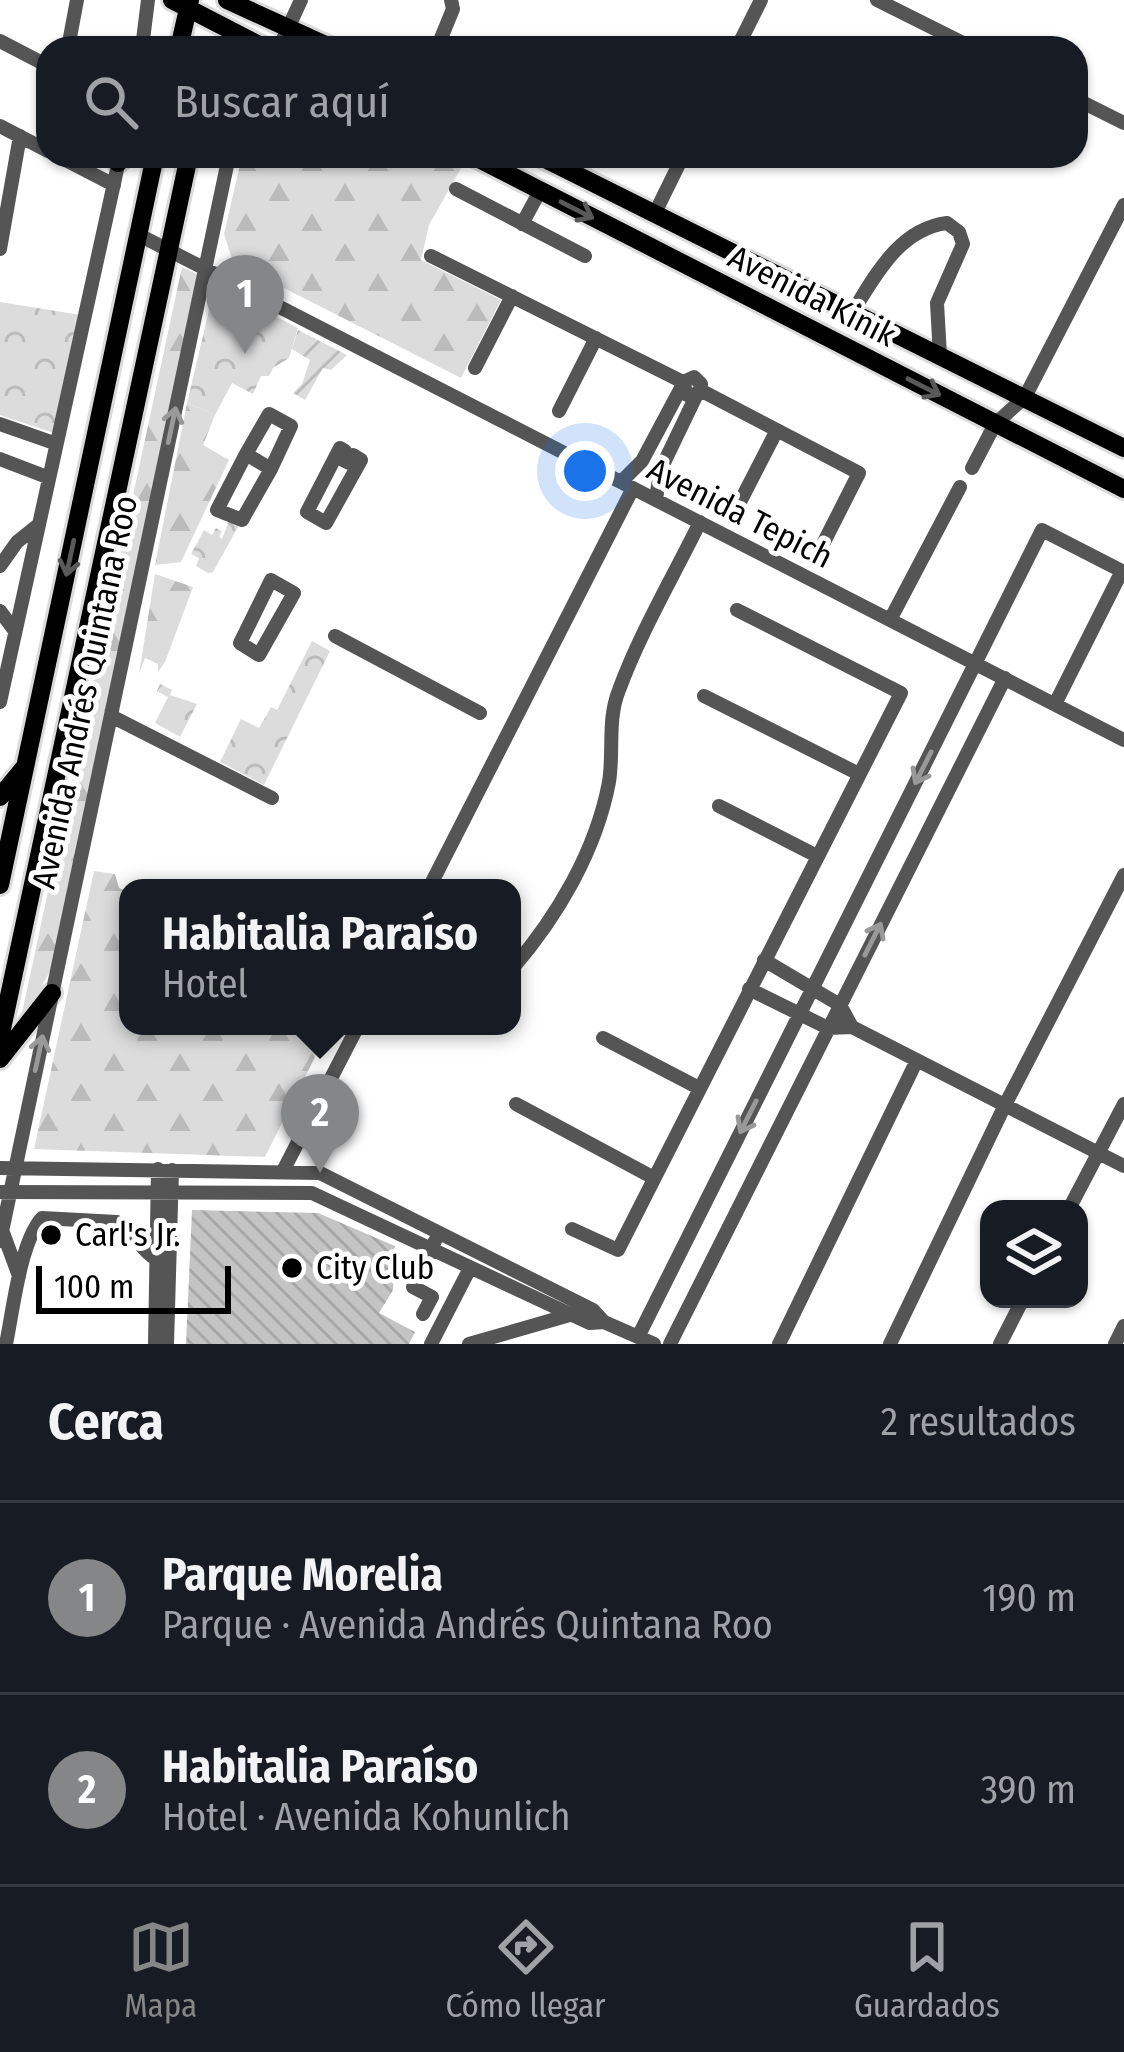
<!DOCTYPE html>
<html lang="es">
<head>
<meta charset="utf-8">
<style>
  body { margin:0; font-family:"Fira Sans Condensed",sans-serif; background:#20242c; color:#f1f3f6 }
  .controls { position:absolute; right:36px; bottom:36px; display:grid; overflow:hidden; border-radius:24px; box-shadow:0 3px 9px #0004 }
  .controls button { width:108px; height:108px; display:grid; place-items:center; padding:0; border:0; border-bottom:3px solid #363941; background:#171b24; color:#f1f3f6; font:60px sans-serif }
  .scale { position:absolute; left:36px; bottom:30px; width:195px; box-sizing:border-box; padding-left:12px; border:6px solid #000; border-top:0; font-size:33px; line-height:42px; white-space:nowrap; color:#000; -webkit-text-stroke:9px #fff; paint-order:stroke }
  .you { position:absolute; left:585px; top:471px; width:42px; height:42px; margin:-30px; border:9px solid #fff; border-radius:50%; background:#1a73e8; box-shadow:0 0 0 18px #1a73e833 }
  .badge { display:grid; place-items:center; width:78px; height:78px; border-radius:50%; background:#858687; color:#fff; font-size:39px; font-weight:700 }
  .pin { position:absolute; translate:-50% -99px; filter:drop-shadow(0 3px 6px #0008) }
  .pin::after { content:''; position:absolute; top:63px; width:42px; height:36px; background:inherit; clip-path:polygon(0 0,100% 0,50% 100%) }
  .popup { position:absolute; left:119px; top:879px; width:402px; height:156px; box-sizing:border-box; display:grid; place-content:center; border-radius:24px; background:#171b24; filter:drop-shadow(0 3px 9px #0005); font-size:39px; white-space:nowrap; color:#9ea1a6 }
  .popup b { font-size:45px; color:#f1f3f6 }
  .popup::after { content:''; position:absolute; left:50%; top:100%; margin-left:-24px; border:24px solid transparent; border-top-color:#171b24 }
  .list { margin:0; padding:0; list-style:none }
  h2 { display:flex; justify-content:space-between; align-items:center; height:156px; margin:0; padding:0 48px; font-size:51px }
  h2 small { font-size:39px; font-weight:400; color:#9ea1a6 }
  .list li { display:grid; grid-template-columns:78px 1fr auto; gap:36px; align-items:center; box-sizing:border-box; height:192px; padding:0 48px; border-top:3px solid #363941 }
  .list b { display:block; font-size:45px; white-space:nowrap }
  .list p { margin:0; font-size:39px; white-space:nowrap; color:#9ea1a6 }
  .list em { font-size:39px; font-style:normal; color:#9ea1a6 }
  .icon { flex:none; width:66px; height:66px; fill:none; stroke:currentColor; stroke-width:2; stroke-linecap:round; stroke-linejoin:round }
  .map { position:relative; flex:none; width:1124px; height:1344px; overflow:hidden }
  .search { position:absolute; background:#171b24; box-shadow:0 3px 9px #0004; left:36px; right:36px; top:36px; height:132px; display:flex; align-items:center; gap:30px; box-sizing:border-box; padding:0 42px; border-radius:36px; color:#9ea1a6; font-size:45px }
  .sheet { height:540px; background:#171b24 }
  nav { display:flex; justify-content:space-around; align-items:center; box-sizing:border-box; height:168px; border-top:3px solid #363941; background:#171b24; font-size:33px; color:#9ea1a6 }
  nav a { display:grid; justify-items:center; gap:6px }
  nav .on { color:#858687 }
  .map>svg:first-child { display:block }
</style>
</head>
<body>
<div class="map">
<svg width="1124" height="1344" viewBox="0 0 1124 1344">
  <defs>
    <pattern id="forest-firs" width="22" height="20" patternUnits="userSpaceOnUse" patternTransform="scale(3)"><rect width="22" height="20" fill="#dcdcdc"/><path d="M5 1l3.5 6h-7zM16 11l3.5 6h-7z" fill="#bbb"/></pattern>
    <pattern id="park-crowns" width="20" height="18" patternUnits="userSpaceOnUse" patternTransform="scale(3)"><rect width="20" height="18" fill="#dcdcdc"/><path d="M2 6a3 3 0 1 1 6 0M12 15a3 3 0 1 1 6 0" fill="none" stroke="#bbb"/></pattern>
    <pattern id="garden-furrows" width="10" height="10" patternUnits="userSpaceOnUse" patternTransform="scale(3)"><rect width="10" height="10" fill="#dcdcdc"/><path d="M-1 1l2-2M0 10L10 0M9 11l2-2" fill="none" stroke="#bbb"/></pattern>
    <pattern id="building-back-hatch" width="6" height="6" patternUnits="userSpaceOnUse" patternTransform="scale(3)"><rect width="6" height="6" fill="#c4c4c4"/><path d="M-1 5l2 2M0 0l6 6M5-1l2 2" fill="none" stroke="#a7a7a7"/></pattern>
  </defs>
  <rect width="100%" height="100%" fill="#fff"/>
  <path fill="url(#forest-firs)" d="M 242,156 L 455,156 L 465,161 L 429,225 L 421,260 L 501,300 L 461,378 L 233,262 L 224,234 Z
    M 182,267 L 199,275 L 54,964 L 19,1027 Z
    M 187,403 L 215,415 L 203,445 L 229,460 L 181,562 L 155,565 Z
    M 155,574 L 193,587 L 165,662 L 158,672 L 158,664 L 145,658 L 139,674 Z
    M 94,871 L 115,874 L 119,888 L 128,892 L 128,1026 L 318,1026 L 328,1031 L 265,1157 L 34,1149 Z"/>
  <path fill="url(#park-crowns)" d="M 215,285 L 298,328 L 289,358 L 273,368 L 269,376 L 261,376 L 253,394 L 232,383 L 215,415 L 187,403 Z
    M 0,302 L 81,315 L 54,433 L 0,415 Z
    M 230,518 L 242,520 L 213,572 L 208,573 L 196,566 L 199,558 L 191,554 L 204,530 L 212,535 L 216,528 L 222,531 L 219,537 L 222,539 Z
    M 312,641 L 330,651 L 264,785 L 220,762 L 241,719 L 259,728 L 271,707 L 277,710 Z
    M 160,684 L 172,690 L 170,695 L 197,704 L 180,737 L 155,723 L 168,697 L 157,691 Z"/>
  <path fill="url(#garden-furrows)" d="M 298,330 L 347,355 L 331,370 L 323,368 L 305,400 L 293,393 L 302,384 L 310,360 L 292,349 Z"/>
  <path fill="url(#building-back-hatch)" d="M 192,1210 L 318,1213 L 395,1246 L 393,1290 L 379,1313 L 415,1332 L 409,1344 L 186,1344 Z"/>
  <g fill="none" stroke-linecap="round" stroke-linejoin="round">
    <g stroke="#dbdbdb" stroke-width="24">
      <path id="major" d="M 172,0 L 265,48
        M 227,0 L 332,48
        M 179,48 L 190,0
        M 473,156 L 1124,489
        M 539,156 L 1124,448
        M 118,163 L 126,156
        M 0,797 L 23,769
        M 0,885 L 155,156
        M 0,1038 L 189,156
        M 0,1059 L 52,993"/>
    </g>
    <path stroke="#555" stroke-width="14" d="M 877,0 L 973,48
      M 0,41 L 48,66
      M 68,48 L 77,0
      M 142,48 L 148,0
      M 279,48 L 301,0
      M 437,48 L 453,9 L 451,0
      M 737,48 L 761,0
      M 1076,99 L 1124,123
      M 0,126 L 48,151
      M 58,156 L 114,185
      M 456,189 L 585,256
      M 654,215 L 683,156
      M 522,224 L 540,191
      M 139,235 L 1124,740
      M 0,249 L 20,136
      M 431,256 L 683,382 L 687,395 L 694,396 L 700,390 L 701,384 L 694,377 L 683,382
      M 852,313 C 875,276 899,229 947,223 L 959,232 L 963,244 L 937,303 L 940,356
      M 475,368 L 512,296
      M 700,390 L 859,473 L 823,544
      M 559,411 L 596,338
      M 269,414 L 291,426 L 271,469 L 246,454 Z
      M 0,424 L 54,443
      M 340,448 L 345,451 L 341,459 L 349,463 L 353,455 L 361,460 L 326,523 L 307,512 Z
      M 246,454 L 271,469 L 242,520 L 217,510 Z
      M 0,459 L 47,477
      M 972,468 L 995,424 L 1025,397 L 1124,205
      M 621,482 L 642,461 L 682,386
      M 656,500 L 660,471 L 697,394
      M 740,502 L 777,430
      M 0,566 L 17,542 L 37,526
      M 271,580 L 294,593 L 259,655 L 240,643 Z
      M 0,611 L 15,631
      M 890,620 L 960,487
      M 335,636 L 480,713
      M 704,696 L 859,774
      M 0,702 L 120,156
      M 111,716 L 272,798
      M 719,806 L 817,856
      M 429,888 L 633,488
      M 764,960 L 840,1005 L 852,1027
      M 512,969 C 557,917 596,851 609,782 C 614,751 607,720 619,690 C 640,633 673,577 700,522
      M 749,989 L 828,1028 L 852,1027 L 1124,1166
      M 451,1028 L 454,1026
      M 603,1038 L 699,1088
      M 516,1104 L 654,1178
      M 0,1168 L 320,1173 L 593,1310 L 604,1322
      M 283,1171 L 358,1026
      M 0,1192 L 312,1193 L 572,1315 L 590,1323 L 604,1322 L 654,1344
      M 1069,1209 L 1124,1104
      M 572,1229 L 618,1250 L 901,693 L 737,610
      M 2,1230 L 19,1276
      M 0,1241 L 229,156
      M 423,1314 L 432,1297 L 413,1287 L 435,1241
      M 638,1337 L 1042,530 L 1122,571 L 1055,704
      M 6,1344 C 13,1311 20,1242 42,1218 L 117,1222 C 134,1230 139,1249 156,1259
      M 155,1344 L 158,1169
      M 167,1344 L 172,1170
      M 431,1344 L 470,1268
      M 469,1344 L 573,1314
      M 670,1344 L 1005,678
      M 779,1344 L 917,1060
      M 890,1344 L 1005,1105 L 1124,875
      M 1000,1344 L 1023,1299
      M 1115,1344 L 1124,1326"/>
    <use href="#major" stroke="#000" stroke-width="18"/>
  </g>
  <defs><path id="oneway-shaft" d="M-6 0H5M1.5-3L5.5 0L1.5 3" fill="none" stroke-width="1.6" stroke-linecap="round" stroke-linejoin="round" transform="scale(3)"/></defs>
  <g stroke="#595959">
    <use href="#oneway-shaft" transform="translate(577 210) rotate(27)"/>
    <use href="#oneway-shaft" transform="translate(924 387) rotate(27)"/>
    <use href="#oneway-shaft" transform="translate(70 558) rotate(102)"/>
  </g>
  <g stroke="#999">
    <use href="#oneway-shaft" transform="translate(172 425) rotate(-78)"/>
    <use href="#oneway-shaft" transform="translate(923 768) rotate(117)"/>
    <use href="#oneway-shaft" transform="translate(873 939) rotate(-63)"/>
    <use href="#oneway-shaft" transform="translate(39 1053) rotate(-78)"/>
    <use href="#oneway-shaft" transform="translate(748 1117) rotate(117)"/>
  </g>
  <g fill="#000" stroke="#fff" stroke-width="4.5">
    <circle cx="51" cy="1235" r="12"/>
    <circle cx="292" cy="1268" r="12"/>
  </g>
  <g text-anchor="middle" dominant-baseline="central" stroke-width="10" stroke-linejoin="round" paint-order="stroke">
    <g font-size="33" fill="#000" stroke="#fff">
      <text transform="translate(812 296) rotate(27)">Avenida Kinik</text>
      <text transform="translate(740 513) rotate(27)">Avenida Tepich</text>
      <text transform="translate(85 692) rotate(-78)">Avenida Andrés Quintana Roo</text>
    </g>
    <g font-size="33" fill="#000" stroke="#fff" text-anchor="start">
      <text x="75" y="1235">Carl's Jr.</text>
      <text x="316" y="1268">City Club</text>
    </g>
  </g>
</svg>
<div class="controls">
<button><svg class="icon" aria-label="layers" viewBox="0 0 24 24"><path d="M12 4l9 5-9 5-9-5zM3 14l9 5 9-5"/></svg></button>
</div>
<div class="scale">100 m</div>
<div class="you"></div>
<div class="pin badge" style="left:245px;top:354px">1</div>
<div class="pin badge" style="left:320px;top:1173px">2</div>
<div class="popup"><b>Habitalia Paraíso</b>Hotel</div>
<div class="search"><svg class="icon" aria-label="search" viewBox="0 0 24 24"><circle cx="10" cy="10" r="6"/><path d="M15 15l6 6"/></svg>Buscar aquí</div>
</div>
<section class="sheet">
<h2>Cerca<small>2 resultados</small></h2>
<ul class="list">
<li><span class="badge">1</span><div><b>Parque Morelia</b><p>Parque · Avenida Andrés Quintana Roo</p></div><em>190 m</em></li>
<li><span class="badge">2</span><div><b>Habitalia Paraíso</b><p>Hotel · Avenida Kohunlich</p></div><em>390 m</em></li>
</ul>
</section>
<nav>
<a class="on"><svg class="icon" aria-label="map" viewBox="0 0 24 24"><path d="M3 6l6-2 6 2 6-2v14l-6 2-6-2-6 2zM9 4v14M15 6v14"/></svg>Mapa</a>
<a><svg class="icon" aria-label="directions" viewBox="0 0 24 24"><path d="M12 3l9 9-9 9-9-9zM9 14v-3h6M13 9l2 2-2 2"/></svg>Cómo llegar</a>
<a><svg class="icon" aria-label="saved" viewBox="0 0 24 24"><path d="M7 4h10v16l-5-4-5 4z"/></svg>Guardados</a>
</nav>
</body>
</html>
